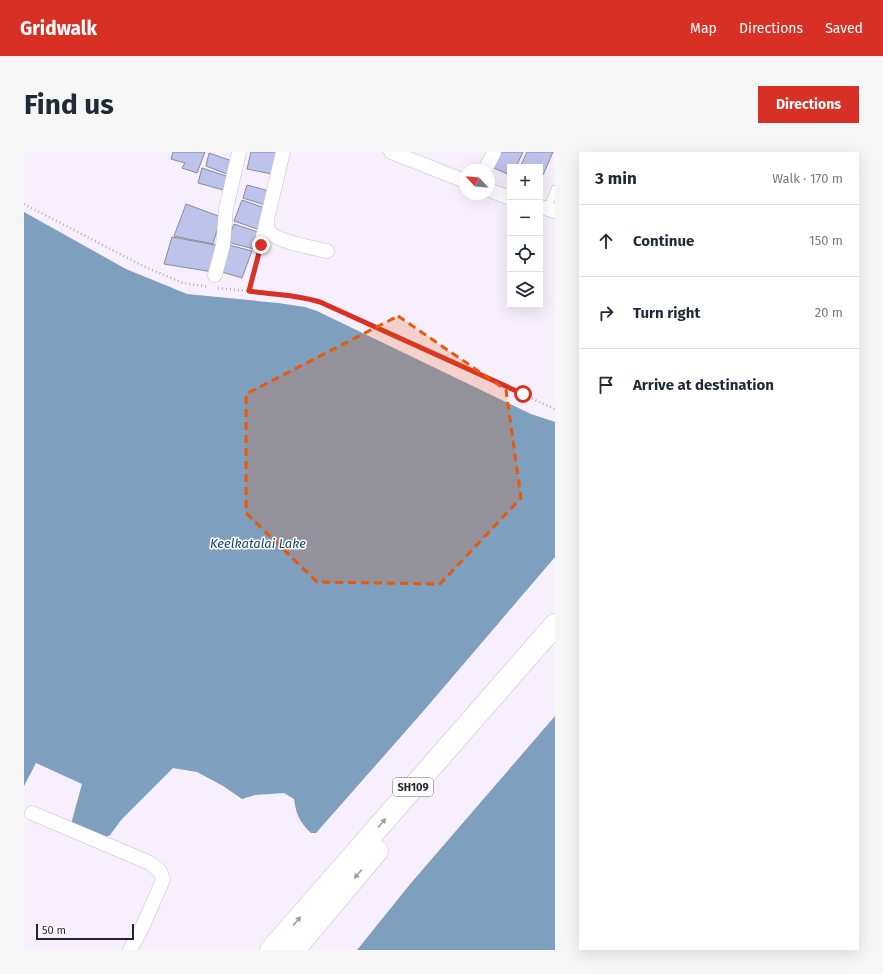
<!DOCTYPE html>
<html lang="en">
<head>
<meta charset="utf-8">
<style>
  body { margin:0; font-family:"Fira Sans",sans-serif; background:#f6f6f7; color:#1f2937 }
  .controls { position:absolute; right:12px; top:12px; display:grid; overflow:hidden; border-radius:0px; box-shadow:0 4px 16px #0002 }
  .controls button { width:36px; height:36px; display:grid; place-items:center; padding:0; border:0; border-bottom:1px solid #e0e1e3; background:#fff; color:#1f2937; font:20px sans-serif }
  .compass { position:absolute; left:435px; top:12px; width:36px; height:36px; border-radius:50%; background:#fff; box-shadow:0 4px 16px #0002; rotate:296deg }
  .scale { position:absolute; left:12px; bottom:10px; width:98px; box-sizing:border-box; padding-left:4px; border:2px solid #28242b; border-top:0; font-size:11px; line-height:14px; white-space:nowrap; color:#28242b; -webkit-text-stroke:3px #fff; paint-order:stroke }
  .stop { position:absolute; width:12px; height:12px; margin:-9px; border:3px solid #d93025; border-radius:50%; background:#fff }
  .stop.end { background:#d93025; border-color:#fff; box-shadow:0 1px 4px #0008 }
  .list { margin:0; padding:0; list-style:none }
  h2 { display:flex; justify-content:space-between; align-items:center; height:52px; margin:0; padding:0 16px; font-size:17px }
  h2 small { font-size:13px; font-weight:400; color:#747a83 }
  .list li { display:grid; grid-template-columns:26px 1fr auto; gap:12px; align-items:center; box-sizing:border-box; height:72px; padding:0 16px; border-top:1px solid #e0e1e3 }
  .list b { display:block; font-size:15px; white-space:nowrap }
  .list em { font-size:13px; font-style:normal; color:#747a83 }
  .icon { flex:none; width:22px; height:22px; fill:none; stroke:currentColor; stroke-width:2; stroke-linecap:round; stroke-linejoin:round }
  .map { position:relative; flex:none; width:531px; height:798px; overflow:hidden; border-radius:0px }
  header { display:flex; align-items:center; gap:24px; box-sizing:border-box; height:56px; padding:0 20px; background:#d93025; color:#fff }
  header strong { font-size:19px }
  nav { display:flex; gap:22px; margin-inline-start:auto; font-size:14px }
  .intro { display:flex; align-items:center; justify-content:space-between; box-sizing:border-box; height:96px; padding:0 24px }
  h1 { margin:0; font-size:28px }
  .button { padding:10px 18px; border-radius:0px; background:#d93025; color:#fff; font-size:14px; font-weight:700 }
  main { display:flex; gap:24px; padding:0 24px }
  aside { flex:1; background:#fff; border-radius:0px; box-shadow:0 4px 16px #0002 }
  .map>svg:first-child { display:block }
</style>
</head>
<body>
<header>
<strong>Gridwalk</strong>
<nav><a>Map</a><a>Directions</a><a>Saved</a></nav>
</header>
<div class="intro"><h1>Find us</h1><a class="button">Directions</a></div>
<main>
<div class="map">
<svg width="531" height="798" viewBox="0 0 531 798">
  <rect width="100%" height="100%" fill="#f8effe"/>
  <path fill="#7f9fbe" d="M 0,60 L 102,117 L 163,142 L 254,151 L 281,155 L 293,159 L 507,262 L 531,270 L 531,405 L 396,563 L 292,681 L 287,681 C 276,671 272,662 270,647 L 260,641 L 231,643 L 218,647 L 199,634 L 173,620 L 149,616 L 98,667 L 86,683 L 79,687 L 47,672 L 58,632 L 12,611 L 0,634 Z
    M 531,564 L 531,798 L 333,798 L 387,731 Z"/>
  <path fill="#bec3eb" stroke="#888b9c" d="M 149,0 L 181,0 L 173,21 L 158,16 L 161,11 L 147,7 Z
    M 227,0 L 254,0 L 248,22 L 223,17 Z
    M 472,0 L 499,0 L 492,15 L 486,15 L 486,23 L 465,14 Z
    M 503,0 L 529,0 L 519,23 L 516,22 L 516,15 L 501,15 L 497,13 Z
    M 185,1 L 208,9 L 205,23 L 182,14 Z
    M 178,16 L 205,25 L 203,39 L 174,31 Z
    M 223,33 L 245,39 L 241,53 L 219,46 Z
    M 218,48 L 241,56 L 236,78 L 210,69 Z
    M 162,52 L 197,65 L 189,92 L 150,84 Z
    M 210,72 L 234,80 L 230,97 L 203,90 Z
    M 148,85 L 197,94 L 189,120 L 140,112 Z
    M 205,93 L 228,99 L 218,126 L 195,119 Z"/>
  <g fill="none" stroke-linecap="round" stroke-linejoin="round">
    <g stroke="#c7bdce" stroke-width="8">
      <path id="service" d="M 523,57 L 531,37"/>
    </g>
    <g stroke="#c7bdce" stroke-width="15">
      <path id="minor" d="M 367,0 L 441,29
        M 461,18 L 470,0
        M 465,38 L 486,46
        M 516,55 L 531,59
        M 243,69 C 243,71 243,76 244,78 C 251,90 291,96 303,99
        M 237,93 L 259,0
        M 191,123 L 199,93 L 202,57 L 215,0
        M 8,661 L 126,711 L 136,719 L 139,728 L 117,778 L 106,798"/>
    </g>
    <g stroke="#c7bdce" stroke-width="23">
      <path id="primary" d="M 247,798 L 531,473
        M 270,798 L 353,699"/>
    </g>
    <path stroke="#b3acb8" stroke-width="2.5" stroke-dasharray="1 3" stroke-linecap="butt" d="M 0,52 L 119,114 L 159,131 L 185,135
      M 194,136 C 228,140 263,139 296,150 L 531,257
      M 225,139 L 234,105"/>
    <use href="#service" stroke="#fff" stroke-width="7"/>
    <use href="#minor" stroke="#fff" stroke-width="14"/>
    <use href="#primary" stroke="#fff" stroke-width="22"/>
  </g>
  <defs><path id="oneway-solid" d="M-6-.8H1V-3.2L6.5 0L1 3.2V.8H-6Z"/></defs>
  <g fill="#9e9ca0">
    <use href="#oneway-solid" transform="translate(358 671) rotate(-49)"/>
    <use href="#oneway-solid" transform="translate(334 722) rotate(130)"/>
    <use href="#oneway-solid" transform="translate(273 769) rotate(-49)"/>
  </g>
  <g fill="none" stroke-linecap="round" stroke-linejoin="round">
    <path stroke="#d93025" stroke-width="5" d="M 237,93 L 225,139 C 250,143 271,142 296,150 L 499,242"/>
  </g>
  <path fill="#e8590c" fill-opacity="0.2" stroke="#e8590c" stroke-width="3" stroke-dasharray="8 5" stroke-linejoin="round" d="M 374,164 L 482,238 L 497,346 L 416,432 L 293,430 L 222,361 L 222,242 Z"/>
  <g text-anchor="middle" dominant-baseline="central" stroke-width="3" stroke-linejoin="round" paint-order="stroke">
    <rect fill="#fff" stroke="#68666b" stroke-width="1" x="369" y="626" width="40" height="18" rx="3"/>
    <g font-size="11" font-weight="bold" fill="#28242b">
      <text x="389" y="635">SH109</text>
    </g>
    <g font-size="13" font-style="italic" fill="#12446d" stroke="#fff">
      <text x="234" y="391">Keelkatalai Lake</text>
    </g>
  </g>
</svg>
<div class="controls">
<button>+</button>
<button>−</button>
<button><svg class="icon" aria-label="locate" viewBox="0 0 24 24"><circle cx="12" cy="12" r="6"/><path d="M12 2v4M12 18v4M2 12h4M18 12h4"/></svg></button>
<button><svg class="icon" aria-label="layers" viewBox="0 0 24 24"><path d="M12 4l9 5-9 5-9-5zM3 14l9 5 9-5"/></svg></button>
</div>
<svg class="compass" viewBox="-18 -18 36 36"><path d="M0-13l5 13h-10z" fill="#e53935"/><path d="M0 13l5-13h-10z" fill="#747a83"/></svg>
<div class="scale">50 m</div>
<div class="stop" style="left:499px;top:242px"></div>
<div class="stop end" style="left:237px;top:93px"></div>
</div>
<aside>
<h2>3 min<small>Walk · 170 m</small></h2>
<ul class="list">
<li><svg class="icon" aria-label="ahead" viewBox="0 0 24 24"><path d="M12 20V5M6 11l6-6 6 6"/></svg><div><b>Continue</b></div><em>150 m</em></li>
<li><svg class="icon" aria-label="right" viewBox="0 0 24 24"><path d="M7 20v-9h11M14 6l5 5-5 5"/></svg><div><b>Turn right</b></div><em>20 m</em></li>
<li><svg class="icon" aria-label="arrive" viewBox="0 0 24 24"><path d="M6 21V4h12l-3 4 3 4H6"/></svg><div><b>Arrive at destination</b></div></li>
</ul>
</aside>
</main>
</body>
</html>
